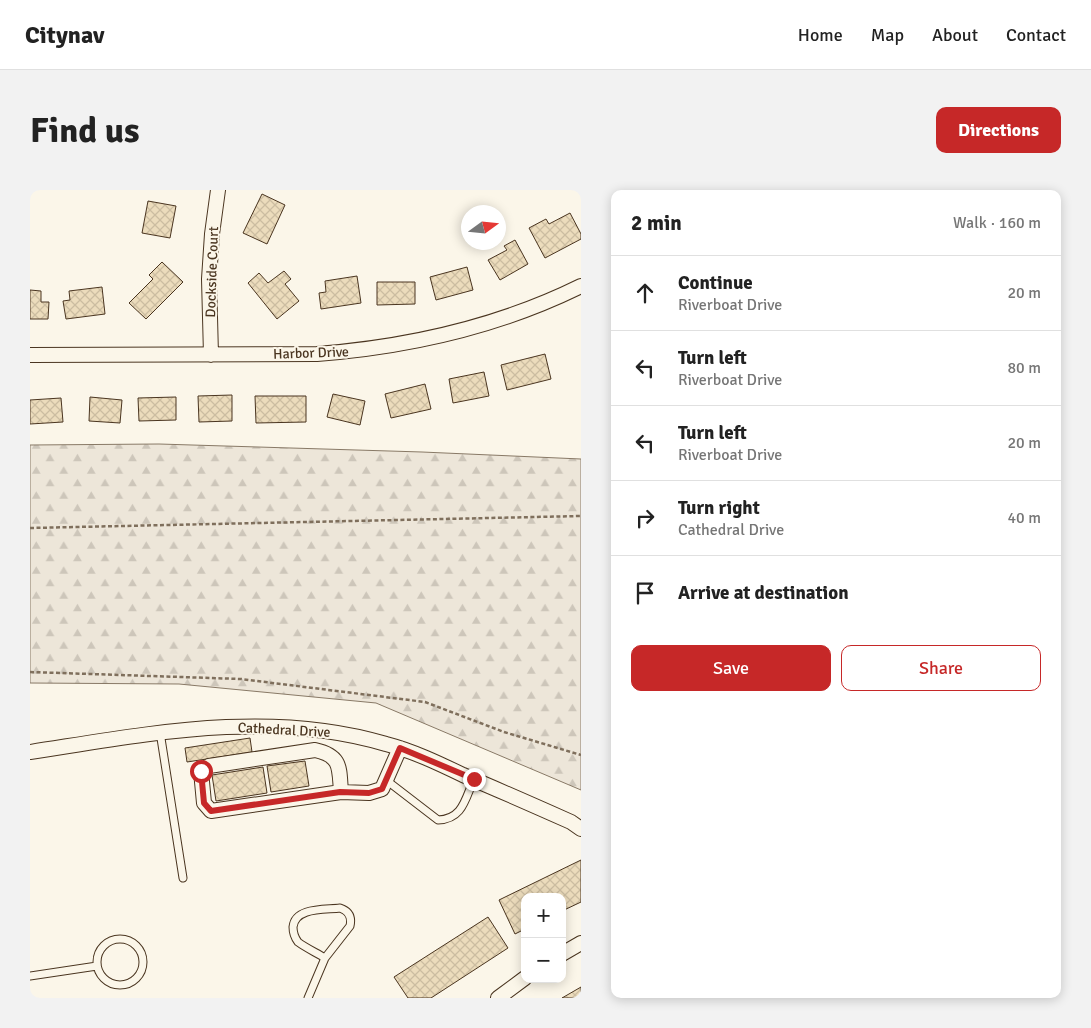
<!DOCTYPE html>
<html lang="en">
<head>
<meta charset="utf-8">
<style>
  body { margin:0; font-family:Signika,sans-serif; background:#f2f2f2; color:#222 }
  .controls { position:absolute; right:15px; bottom:15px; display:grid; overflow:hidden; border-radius:10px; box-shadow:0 2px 12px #0003 }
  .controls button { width:45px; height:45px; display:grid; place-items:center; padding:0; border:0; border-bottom:1px solid #e0e0e0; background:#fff; color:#222; font:25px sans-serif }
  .compass { position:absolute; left:431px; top:15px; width:45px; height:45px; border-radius:50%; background:#fff; box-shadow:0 2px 12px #0003; rotate:75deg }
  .stop { position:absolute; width:15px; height:15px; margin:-11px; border:4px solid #c62828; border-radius:50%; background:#fff }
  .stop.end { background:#c62828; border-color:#fff; box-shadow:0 1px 5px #0008 }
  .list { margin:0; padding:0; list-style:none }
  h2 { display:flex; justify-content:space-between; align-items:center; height:65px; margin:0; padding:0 20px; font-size:21px }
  h2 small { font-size:16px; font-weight:400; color:#767676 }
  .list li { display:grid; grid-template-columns:32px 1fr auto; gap:15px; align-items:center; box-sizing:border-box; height:75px; padding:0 20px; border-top:1px solid #e0e0e0 }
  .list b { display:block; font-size:19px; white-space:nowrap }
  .list p { margin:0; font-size:16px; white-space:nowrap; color:#767676 }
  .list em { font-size:16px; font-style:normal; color:#767676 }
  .actions { display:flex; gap:10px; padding:15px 20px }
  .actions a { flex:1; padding:11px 0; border:1px solid #c62828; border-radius:10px; text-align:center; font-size:18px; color:#c62828 }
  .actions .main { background:#c62828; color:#fff }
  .icon { flex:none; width:28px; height:28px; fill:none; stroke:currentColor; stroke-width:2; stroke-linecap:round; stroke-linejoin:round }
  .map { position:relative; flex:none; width:551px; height:808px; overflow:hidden; border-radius:10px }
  header { display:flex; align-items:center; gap:30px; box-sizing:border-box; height:70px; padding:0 25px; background:#fff; border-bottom:1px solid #e0e0e0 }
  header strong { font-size:24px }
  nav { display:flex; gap:28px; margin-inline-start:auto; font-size:18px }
  .intro { display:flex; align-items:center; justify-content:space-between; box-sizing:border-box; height:120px; padding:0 30px }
  h1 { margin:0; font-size:35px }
  .button { padding:12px 22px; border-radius:10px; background:#c62828; color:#fff; font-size:18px; font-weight:700 }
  main { display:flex; gap:30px; padding:0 30px }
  aside { flex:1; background:#fff; border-radius:10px; box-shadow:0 2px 12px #0003 }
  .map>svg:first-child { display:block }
</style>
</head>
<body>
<header>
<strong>Citynav</strong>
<nav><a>Home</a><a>Map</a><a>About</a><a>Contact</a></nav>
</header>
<div class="intro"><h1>Find us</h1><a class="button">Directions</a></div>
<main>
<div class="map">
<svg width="551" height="808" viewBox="0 0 551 808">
  <defs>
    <pattern id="forest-firs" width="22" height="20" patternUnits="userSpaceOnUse" patternTransform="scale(1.25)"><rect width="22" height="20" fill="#ede6d9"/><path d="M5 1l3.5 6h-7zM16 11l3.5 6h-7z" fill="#cdc6ba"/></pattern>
    <pattern id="building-cross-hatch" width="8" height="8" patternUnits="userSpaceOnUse" patternTransform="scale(1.25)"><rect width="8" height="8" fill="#ecdcbc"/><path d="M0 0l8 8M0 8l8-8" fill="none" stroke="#ccbda1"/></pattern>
  </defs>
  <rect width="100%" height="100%" fill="#fbf6e9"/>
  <path fill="url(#forest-firs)" stroke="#887966" d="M 129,254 L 392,262 L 551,269 L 551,600 L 346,513 L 149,494 L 0,493 L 0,255 Z"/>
  <path fill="url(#building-cross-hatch)" stroke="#4a3520" d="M 232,4 L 255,15 L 237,54 L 213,43 Z
    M 118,11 L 146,16 L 140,48 L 112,43 Z
    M 540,23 L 551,44 L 551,49 L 515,68 L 499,38 L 516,29 L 519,34 Z
    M 485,50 L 498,74 L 470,90 L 458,70 L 477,60 L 474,56 Z
    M 132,72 L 153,92 L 116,129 L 99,113 L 123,89 L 119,85 Z
    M 437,77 L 443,100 L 406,110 L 400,87 Z
    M 254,81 L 261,89 L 255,94 L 269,111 L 247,129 L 218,93 L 229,83 L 238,93 Z
    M 327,86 L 331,113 L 291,119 L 289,103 L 296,102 L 295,91 Z
    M 347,92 L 385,92 L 385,114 L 347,115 Z
    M 72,97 L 75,124 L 36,129 L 33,111 L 40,110 L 39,101 Z
    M 0,100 L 11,101 L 11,112 L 19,112 L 18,129 L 0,129 Z
    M 515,164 L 521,189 L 477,200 L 471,175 Z
    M 454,182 L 459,206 L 423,213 L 419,189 Z
    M 395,194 L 401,219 L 361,228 L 355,204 Z
    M 303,204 L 335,211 L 330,235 L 297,227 Z
    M 202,205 L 202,231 L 169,232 L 168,206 Z
    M 225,206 L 276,206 L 276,232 L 226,233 Z
    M 60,207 L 92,210 L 90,233 L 59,231 Z
    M 146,207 L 146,230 L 109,231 L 108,208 Z
    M 31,208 L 33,232 L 0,234 L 0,210 Z
    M 220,548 L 222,562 L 157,572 L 155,558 Z
    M 275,571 L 279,596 L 241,602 L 237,576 Z
    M 233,577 L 237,603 L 186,611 L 182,585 Z
    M 551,670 L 551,712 L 532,721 L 532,707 L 495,707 L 495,739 L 485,744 L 469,710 Z
    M 458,727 L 478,758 L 401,808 L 378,808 L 364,787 Z
    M 551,797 L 551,808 L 532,808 Z"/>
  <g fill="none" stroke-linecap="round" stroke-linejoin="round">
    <g stroke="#4a3520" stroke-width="9">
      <path id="service" d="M 130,542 L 153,688
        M 356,590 L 408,630 C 433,629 435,609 444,589
        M 310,718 C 319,721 322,727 320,736 L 295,768 C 287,763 276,758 268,752 C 265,748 263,742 263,737 C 265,717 295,720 310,718 Z
        M67 772a23 23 0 1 1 46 0a23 23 0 1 1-46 0Z
        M 0,786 L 67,776
        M 278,808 L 295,768"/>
    </g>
    <g stroke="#4a3520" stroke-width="16">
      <path id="minor" d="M 0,165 L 287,164 C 378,157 468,137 551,96
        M 181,165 L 179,89 L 182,44 L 188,0
        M 0,562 C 118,544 239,519 356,554 C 383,561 408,573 433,585 C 469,600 505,616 541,632 L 551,639
        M 311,602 C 309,578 312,566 285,560 L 179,576 L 171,581 L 174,613 L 181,621 L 311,602 L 339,603 L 352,599 L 370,558
        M 532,764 L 551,753
        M 468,808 L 495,788"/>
    </g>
    <path stroke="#7f6f5c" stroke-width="2.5" stroke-dasharray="4 2.5" stroke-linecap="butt" d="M 0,338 L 551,326
      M 0,482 L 211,489 L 395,512 L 474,542 L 551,565"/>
    <use href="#service" stroke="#fbf6e9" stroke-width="7"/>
    <use href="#minor" stroke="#fbf6e9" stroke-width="14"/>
  </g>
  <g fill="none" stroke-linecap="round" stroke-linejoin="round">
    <path stroke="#c62828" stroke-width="6" d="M 171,581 L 174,613 L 181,621 L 310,602 L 339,603 L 352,599 L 370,558 L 444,589"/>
  </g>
  <g text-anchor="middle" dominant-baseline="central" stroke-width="4" stroke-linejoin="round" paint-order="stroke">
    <g font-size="14" fill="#4a3520" stroke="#fbf6e9">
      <text transform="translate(182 82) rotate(-88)">Dockside Court</text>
      <text transform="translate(281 163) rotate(-2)">Harbor Drive</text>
      <text transform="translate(254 540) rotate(3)">Cathedral Drive</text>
    </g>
  </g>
</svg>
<div class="controls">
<button>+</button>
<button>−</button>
</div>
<svg class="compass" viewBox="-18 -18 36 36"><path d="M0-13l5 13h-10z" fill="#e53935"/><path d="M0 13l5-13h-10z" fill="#767676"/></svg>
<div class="stop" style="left:171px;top:581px"></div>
<div class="stop end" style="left:444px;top:589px"></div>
</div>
<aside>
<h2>2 min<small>Walk · 160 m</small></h2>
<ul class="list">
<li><svg class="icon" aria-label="ahead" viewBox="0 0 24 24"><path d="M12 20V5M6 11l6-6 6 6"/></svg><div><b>Continue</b><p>Riverboat Drive</p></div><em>20 m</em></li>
<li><svg class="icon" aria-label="left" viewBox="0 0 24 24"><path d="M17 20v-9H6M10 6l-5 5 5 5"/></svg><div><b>Turn left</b><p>Riverboat Drive</p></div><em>80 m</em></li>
<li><svg class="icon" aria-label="left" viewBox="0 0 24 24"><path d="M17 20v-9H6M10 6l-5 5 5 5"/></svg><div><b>Turn left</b><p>Riverboat Drive</p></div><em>20 m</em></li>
<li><svg class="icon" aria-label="right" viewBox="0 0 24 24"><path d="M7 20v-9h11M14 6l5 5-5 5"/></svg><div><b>Turn right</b><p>Cathedral Drive</p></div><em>40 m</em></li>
<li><svg class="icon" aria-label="arrive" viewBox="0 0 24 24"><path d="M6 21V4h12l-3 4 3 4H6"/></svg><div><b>Arrive at destination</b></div></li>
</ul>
<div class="actions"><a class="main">Save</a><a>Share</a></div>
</aside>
</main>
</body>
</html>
